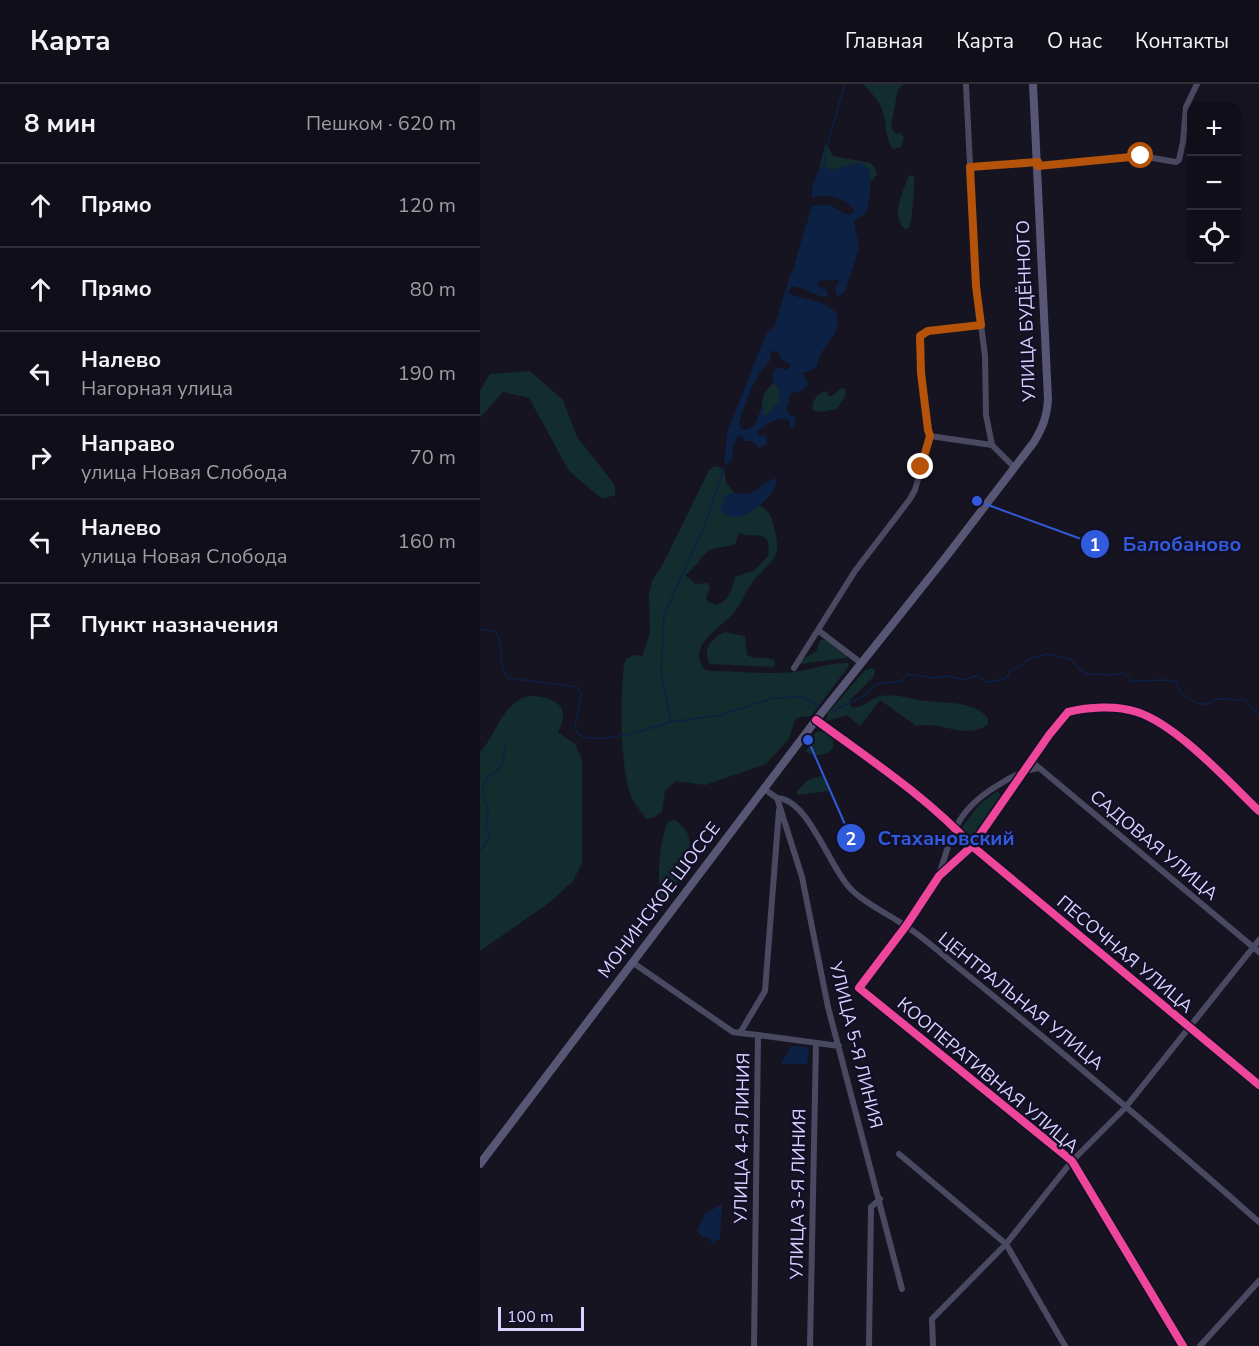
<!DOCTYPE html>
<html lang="ru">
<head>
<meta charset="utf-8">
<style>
  body { margin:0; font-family:"Nunito Sans",sans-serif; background:#1e1d26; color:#f1f3f6 }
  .controls { position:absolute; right:18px; top:18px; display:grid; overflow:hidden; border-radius:12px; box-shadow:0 3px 15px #0003 }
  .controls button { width:54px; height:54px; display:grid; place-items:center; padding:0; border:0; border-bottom:2px solid #302f38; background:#100f19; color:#f1f3f6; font:30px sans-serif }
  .scale { position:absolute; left:18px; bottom:15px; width:86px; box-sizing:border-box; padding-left:6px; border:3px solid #d9d4ff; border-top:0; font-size:16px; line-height:21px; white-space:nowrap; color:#d9d4ff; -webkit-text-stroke:4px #130f26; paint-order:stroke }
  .stop { position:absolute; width:18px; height:18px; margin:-14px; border:4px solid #b45309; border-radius:50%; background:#fff }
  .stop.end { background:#b45309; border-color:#fff; box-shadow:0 2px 6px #0008 }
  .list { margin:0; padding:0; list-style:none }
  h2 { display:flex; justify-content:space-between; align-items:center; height:78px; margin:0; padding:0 24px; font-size:26px }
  h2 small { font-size:20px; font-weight:400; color:#9c9ca2 }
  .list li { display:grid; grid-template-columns:39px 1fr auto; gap:18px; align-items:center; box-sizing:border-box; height:84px; padding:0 24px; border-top:2px solid #302f38 }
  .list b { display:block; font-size:22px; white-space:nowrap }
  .list p { margin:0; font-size:20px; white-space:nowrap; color:#9c9ca2 }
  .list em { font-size:20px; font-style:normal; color:#9c9ca2 }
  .icon { flex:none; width:33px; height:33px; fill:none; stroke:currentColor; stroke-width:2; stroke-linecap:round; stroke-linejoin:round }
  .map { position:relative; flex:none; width:779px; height:1262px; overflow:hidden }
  header { display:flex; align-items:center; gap:36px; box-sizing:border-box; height:84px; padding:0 30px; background:#100f19; border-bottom:2px solid #302f38 }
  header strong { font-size:28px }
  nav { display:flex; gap:33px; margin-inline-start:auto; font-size:21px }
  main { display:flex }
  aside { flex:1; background:#100f19 }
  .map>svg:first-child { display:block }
</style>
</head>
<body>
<header>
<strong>Карта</strong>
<nav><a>Главная</a><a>Карта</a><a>О нас</a><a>Контакты</a></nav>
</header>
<main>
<aside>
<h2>8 мин<small>Пешком · 620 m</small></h2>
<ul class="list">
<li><svg class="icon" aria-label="ahead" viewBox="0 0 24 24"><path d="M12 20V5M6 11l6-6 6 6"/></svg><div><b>Прямо</b></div><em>120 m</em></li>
<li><svg class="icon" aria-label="ahead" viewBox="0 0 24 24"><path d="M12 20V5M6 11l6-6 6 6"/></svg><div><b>Прямо</b></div><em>80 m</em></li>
<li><svg class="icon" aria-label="left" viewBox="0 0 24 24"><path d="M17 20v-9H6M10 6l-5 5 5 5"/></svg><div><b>Налево</b><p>Нагорная улица</p></div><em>190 m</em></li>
<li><svg class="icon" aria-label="right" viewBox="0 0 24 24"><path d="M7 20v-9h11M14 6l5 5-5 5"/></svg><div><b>Направо</b><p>улица Новая Слобода</p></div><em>70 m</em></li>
<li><svg class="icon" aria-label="left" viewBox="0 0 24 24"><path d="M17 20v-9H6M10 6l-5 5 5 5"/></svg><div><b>Налево</b><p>улица Новая Слобода</p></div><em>160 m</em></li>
<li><svg class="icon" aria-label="arrive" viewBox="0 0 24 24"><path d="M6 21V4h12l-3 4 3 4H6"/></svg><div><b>Пункт назначения</b></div></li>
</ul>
</aside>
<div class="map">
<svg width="779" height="1262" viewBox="0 0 779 1262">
  <rect width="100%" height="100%" fill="#161421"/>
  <path fill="#132c2d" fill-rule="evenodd" d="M 382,0 L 424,0 L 418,5 L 411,42 L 415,49 L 421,50 L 424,54 L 421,63 L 413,65 C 405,54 407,44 404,32 C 402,19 391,8 382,0 Z
    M 345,61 L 347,61 L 353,72 L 390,79 L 394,82 L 397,90 L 391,98 L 389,86 L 372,81 L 353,86 L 341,83 L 338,88 Z
    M 431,91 L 434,92 C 435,97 432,140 429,144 L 425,145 C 410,132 423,109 428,93 Z
    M 50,287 L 83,316 L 97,353 L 135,401 L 135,411 L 122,415 L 89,387 L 49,314 L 23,308 L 0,334 L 0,307 L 10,290 Z
    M 294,299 L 299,305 L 299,318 L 286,332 L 284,331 L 284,323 L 282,323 C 282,312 285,305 294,299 Z
    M 361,304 L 365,305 L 366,311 L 357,325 L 341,328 L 333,326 C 330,318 338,309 346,307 L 349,312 L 352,312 Z
    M 235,382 L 244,385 L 246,398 L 255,410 L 245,412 L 265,430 L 279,421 C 289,426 292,433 294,443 C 296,450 298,459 297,466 C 293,481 279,488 272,499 C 265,508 262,519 255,527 C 242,544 205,561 225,586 L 231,587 C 257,587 286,591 312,588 C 330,586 350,578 368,579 L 369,582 L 331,632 L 320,633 L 315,636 L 309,655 L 286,680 L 225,701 L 196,697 L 185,707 L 182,728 L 173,734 L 166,735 C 160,726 152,717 149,707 C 140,672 140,617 144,581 L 146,575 L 154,571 L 162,572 L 170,550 L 169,511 L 172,497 L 184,478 L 229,386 ZM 259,449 C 276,456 292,442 288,472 L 275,486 L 255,493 C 252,505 249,517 236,521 L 227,517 L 226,513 L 230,504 L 228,499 L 216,500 L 205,491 C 216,485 222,470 230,466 C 237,463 247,463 255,460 Z
    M 245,548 L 265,552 L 267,571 C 275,576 285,572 294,576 L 295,581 L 292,583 L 230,580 C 221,568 232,552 245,548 Z
    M 342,555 L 346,556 L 367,572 L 366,574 L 320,580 L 321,576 L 337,567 L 339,558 Z
    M 392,584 L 395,586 L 394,592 L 369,617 L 371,623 C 382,626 390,614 401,612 C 416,609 432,616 447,617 C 466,619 496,618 508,634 L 508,640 C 488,657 459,636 436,642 L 400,616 L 380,642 L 367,631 L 347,637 L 346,635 L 348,629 L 385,586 Z
    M 48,612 C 73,612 93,621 78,648 L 95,660 L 102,675 L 102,779 L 93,797 L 70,818 L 0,867 L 0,668 C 19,648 19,622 48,612 Z
    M 338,647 L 345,648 L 353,656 L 353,665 C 345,672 335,673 326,668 L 335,649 Z
    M 341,692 L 345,694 L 351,705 L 349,707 L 317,711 L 317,707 L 328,696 Z
    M 517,707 L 519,709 L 521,715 L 495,754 L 490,755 L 481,745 L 499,721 Z
    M 194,735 C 200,740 207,745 209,754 C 212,769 197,800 190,814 L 186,818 L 180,818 C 178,793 178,761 188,738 Z"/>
  <path fill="#0d2144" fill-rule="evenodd" d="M 379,79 C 383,80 387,82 389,87 C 392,94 390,124 385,130 C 381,134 377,133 374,138 L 379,164 L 365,208 L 359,212 L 356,211 L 355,204 L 359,198 L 357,196 L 339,197 L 337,199 L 338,202 L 347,206 L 348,213 C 335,213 325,203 312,202 L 308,208 L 311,211 L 342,219 L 356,228 C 362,249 349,255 341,270 C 338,274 338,280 336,284 L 322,289 L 329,300 L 323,306 L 310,310 L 309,319 L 306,324 L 309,330 L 316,334 L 315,343 L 311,345 L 309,336 C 299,332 282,340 277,349 L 279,352 L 286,351 L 287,359 L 284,362 L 279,364 L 272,357 L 265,357 L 262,352 L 258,352 L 253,361 L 252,376 L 244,382 L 247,349 L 286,250 L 294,243 L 311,189 L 315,183 L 315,178 L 332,122 C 355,118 351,124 369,131 L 375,128 C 368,114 346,109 332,114 C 330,106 336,91 341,83 L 353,86 ZM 291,267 L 299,268 L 301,275 L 310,280 L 311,283 L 306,286 L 298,283 L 293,288 L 292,296 L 299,305 L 299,318 L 286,332 L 284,331 L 284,323 L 282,323 L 274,342 L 265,346 L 261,345 L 259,338 C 267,317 273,292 290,277 Z
    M 294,394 L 297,396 C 294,412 272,432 256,433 C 250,433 247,431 242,429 L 240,425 L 245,412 L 251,409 L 269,410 Z
    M 310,962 L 327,963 L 329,966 L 327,980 L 302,980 L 302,976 L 307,971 Z
    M 242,1120 L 240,1154 L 232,1161 L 230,1154 L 223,1153 L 217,1147 L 225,1130 Z"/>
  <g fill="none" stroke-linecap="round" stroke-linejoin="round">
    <path stroke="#0d2144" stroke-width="1.5" d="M 344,82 L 346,65 L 365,0
      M 0,545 L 15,547 C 26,560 16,581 28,594 L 97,603 L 101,611 L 95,643 L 97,649 L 104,653 L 121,655 L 155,649 L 191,638 L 241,631 L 293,614 L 321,613 L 340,622
      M 353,627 L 384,612 L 396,600 L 422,597 L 427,590 L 455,594 L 468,592 L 484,596 L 498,591 L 505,598 L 526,595 L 531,586 L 541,582 L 549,575 L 567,570 L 590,575 L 599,585 L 608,590 L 631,591 L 644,589 L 649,593 L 651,597 L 689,596 L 696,598 L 700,608 L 718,620 L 727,620 L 737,615 L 765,616 L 779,630
      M 191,638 L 181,588 L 184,531 L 226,438 L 244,383
      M 0,767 L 7,757 L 10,748 L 5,743 C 6,737 9,734 8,728 C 5,712 0,710 6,694 C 23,684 22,682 26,662"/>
    <path stroke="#4a4962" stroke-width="6" d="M 486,0 L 496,202 L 505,272 L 506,331 L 512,361 L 535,384
      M 558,82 L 661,72 L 696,78 L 699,76 L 703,58 L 706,23 L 717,0
      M 490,83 L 558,78
      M 450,352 L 512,361
      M 339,547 L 381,579
      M 314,584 L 375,487 L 430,415 L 435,406 L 450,352 L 448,346 L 441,289 L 440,252 L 447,247 L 501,241
      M 336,636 C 389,675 447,713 492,762 L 779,1001
      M 551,677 L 779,868
      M 284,705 L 297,714 L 322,793 L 348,923 L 422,1205
      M 297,714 C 330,715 351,790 375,809 C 390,822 408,830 424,841 C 442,852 458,867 474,880 C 578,964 679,1050 779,1138
      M 459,791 C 473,747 477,725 520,700 C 531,693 545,686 559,684
      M 152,878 L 253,948 L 260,949
      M 278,951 L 359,962
      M 419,1070 L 526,1160 L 585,1262
      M 274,1262 L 278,951 L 260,949 L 285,907 L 299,726
      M 330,1262 L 336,959
      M 389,1262 L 391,1123 L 400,1115
      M 453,1262 L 452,1235 L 526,1160 L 592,1077 L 645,1024 L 779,856
      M 703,1262 L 592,1077 L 379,904 L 426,842 L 459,792 L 492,762 L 569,651 L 588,628 C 608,623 636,621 657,628 C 697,641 748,697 779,727
      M 720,1262 L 779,1197"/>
    <path stroke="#575674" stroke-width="8" d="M 0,1080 L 336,636 L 466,473 L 554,358 C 563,343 567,332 568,315 L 553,0"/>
    <g stroke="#130f26" stroke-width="11">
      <path id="cycleway" d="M 336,636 C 389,675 447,713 492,762 L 779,1001
        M 703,1262 L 592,1077 L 379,904 L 426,842 L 459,792 L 492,762 L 569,651 L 588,628 C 608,623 636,621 657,628 C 697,641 748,697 779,727"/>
    </g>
    <use href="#cycleway" stroke="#ed469a" stroke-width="8"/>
  </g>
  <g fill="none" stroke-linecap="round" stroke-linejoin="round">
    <path stroke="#b45309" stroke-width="8" d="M 441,383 L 450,352 L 448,346 L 441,289 L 440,252 L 448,247 L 501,241 L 496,202 L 490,83 L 558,78 L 558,82 L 661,72"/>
  </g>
  <g text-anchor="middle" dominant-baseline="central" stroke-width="5" stroke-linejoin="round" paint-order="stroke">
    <g font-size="18" fill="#d9d4ff" stroke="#130f26">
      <text transform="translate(546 227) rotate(-92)">УЛИЦА БУДЁННОГО</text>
      <text transform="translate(674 761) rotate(40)">САДОВАЯ УЛИЦА</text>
      <text transform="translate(179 816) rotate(-53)">МОНИНСКОЕ ШОССЕ</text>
      <text transform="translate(645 870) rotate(40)">ПЕСОЧНАЯ УЛИЦА</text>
      <text transform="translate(541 917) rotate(39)">ЦЕНТРАЛЬНАЯ УЛИЦА</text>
      <text transform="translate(376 961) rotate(76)">УЛИЦА 5-Я ЛИНИЯ</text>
      <text transform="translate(508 991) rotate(40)">КООПЕРАТИВНАЯ УЛИЦА</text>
      <text transform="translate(262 1054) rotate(-89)">УЛИЦА 4-Я ЛИНИЯ</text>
      <text transform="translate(318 1110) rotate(-89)">УЛИЦА 3-Я ЛИНИЯ</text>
    </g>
  </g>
  <path fill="none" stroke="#305bdc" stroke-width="2" d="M497 417L615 460M328 656L371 754"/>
  <g fill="#305bdc" stroke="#130f26" stroke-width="2">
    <circle cx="497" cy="417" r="6"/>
    <circle cx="328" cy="656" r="6"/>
    <circle cx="615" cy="460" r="15"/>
    <circle cx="371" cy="754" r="15"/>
  </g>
  <g font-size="18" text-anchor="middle" font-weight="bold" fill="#fff">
    <text x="615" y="467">1</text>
    <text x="371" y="761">2</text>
  </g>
  <g font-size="20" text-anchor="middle" font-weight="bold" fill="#305bdc" stroke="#130f26" stroke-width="5" stroke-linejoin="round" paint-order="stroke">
    <text x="702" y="467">Балобаново</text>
    <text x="466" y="761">Стахановский</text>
  </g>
</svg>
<div class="controls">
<button>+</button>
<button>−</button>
<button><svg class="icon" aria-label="locate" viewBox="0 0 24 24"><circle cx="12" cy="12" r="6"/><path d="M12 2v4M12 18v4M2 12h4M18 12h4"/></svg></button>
</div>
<div class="scale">100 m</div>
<div class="stop" style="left:661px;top:72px"></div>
<div class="stop end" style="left:441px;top:383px"></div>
</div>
</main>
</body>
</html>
